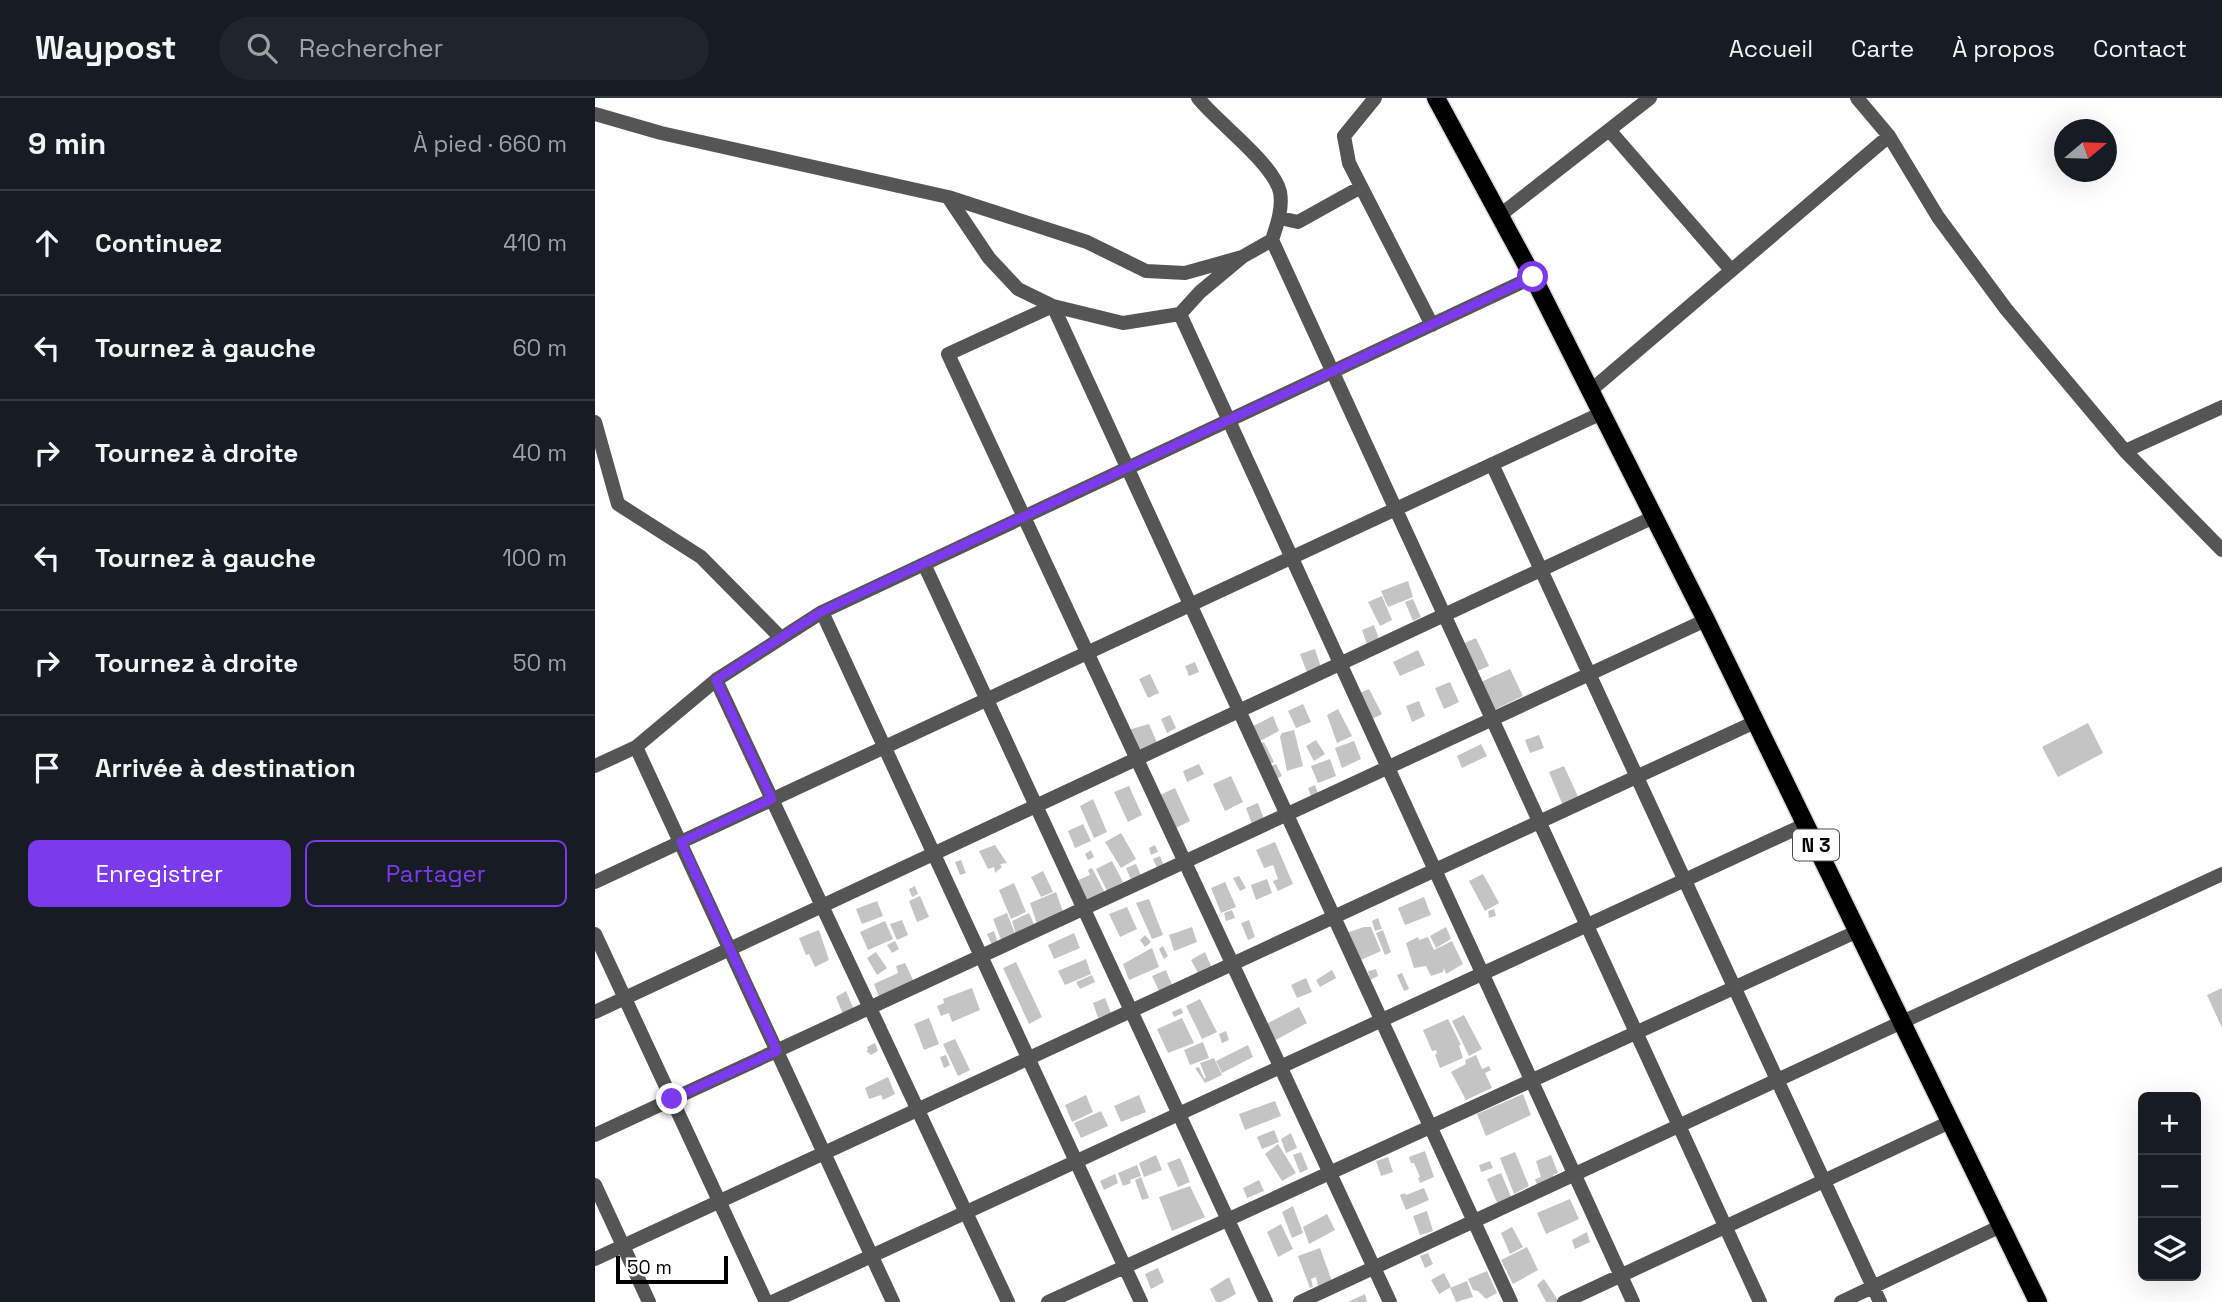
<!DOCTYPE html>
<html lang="fr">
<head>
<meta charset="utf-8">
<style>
  body { margin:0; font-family:"Space Grotesk",sans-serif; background:#20242c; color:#f1f3f6 }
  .controls { position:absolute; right:21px; bottom:21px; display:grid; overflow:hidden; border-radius:10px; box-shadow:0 7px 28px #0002 }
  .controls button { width:63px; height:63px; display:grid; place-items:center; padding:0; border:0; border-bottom:2px solid #363941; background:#171b24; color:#f1f3f6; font:35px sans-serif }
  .compass { position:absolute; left:1459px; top:21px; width:63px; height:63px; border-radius:50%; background:#171b24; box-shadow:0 7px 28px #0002; rotate:71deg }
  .scale { position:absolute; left:21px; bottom:18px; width:112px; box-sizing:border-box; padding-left:7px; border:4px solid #000; border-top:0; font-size:19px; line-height:24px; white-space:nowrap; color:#000; -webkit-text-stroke:5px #fff; paint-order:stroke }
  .stop { position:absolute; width:21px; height:21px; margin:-16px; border:5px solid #7c3aed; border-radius:50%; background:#fff }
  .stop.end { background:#7c3aed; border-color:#fff; box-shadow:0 2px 7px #0008 }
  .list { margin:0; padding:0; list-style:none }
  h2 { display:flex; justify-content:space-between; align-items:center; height:91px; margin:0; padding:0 28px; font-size:30px }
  h2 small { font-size:23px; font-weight:400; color:#9ea1a6 }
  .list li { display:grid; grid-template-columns:46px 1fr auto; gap:21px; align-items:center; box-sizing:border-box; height:105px; padding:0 28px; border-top:2px solid #363941 }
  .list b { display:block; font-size:26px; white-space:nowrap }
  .list em { font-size:23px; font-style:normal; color:#9ea1a6 }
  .actions { display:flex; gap:14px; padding:21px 28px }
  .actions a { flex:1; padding:16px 0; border:2px solid #7c3aed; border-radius:10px; text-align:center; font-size:24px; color:#7c3aed }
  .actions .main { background:#7c3aed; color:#fff }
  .icon { flex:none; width:38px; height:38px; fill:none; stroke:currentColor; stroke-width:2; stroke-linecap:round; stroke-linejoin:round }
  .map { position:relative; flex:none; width:1627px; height:1204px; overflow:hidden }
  header { display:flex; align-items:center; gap:42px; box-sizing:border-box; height:98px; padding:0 35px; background:#171b24; border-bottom:2px solid #363941 }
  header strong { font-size:33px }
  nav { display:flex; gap:38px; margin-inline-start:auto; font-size:24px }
  .search { width:490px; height:63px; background:#20242c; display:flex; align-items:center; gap:18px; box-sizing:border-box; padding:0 24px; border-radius:38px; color:#9ea1a6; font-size:26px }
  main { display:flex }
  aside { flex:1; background:#171b24 }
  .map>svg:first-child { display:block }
</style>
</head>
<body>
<header>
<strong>Waypost</strong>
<div class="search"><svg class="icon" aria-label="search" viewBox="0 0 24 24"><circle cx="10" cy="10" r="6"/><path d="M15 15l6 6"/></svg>Rechercher</div>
<nav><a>Accueil</a><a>Carte</a><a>À propos</a><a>Contact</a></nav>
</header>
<main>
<aside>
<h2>9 min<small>À pied · 660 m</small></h2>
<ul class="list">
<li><svg class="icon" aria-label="ahead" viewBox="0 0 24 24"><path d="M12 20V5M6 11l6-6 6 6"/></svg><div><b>Continuez</b></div><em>410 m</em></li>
<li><svg class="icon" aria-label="left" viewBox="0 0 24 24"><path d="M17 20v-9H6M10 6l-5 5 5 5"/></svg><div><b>Tournez à gauche</b></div><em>60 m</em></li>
<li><svg class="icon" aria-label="right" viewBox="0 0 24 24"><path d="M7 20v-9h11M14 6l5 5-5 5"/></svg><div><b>Tournez à droite</b></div><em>40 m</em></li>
<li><svg class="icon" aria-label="left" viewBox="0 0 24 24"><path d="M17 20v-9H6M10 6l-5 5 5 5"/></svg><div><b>Tournez à gauche</b></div><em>100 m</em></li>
<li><svg class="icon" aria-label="right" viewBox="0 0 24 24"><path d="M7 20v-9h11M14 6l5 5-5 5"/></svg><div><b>Tournez à droite</b></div><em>50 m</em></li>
<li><svg class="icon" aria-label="arrive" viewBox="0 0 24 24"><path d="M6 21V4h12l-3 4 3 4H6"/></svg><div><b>Arrivée à destination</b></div></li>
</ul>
<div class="actions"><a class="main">Enregistrer</a><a>Partager</a></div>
</aside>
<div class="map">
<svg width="1627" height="1204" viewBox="0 0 1627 1204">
  <rect width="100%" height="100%" fill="#fff"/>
  <path fill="#c4c4c4" d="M 813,483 L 818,499 L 793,509 L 786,493 Z
    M 787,498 L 797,522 L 785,528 L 773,504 Z
    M 818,501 L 826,519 L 818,523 L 810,504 Z
    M 779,527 L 785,544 L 773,549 L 767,532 Z
    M 881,540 L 894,568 L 878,575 L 865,547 Z
    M 720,551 L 727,572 L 713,577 L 705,556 Z
    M 823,552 L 830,567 L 805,578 L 798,564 Z
    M 600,564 L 604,574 L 594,578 L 590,568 Z
    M 915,571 L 928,598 L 899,612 L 886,584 Z
    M 555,576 L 564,595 L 553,600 L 544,581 Z
    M 855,584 L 864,604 L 849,611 L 840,590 Z
    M 774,591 L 787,616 L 775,622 L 763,596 Z
    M 824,603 L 830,618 L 817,624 L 811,608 Z
    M 708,606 L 716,624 L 701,630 L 693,613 Z
    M 743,611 L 757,638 L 742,645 L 732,617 Z
    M 575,617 L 581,630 L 572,635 L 566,621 Z
    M 678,618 L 684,633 L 661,645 L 654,630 Z
    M 1493,625 L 1508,655 L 1463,679 L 1447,649 Z
    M 554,626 L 563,647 L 543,657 L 533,632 Z
    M 699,632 L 708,668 L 692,673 L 685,639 L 687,635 Z
    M 944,637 L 949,650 L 935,655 L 930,642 Z
    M 721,642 L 730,656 L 719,663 L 711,648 Z
    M 759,643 L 766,661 L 747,670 L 740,650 Z
    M 669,644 L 679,664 L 671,668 L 662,646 Z
    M 886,646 L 892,658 L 867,670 L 862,658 Z
    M 735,661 L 741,678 L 723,685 L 716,668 Z
    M 604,666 L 609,676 L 592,684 L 588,673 Z
    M 681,666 L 687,678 L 681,681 L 674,669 Z
    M 969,668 L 985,703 L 969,710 L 954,674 Z
    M 636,678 L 648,704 L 630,713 L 618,686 Z
    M 720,687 L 724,698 L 717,701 L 713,690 Z
    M 534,688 L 547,717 L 533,724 L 519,694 Z
    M 580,690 L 595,723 L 581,730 L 565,697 Z
    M 498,701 L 512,734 L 499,740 L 485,708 Z
    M 663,705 L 669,721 L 657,726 L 651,710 Z
    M 488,726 L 496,743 L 480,750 L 473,733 Z
    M 526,735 L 541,761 L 526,770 L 510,744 Z
    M 680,744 L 698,786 L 683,793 L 678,783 L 683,781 L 678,767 L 669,770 L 661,752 Z
    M 400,747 L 412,765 L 405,766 L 407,769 L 400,775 L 399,769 L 393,771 L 384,753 Z
    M 560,747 L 563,754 L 556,757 L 554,750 Z
    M 496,752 L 499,759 L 493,762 L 490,756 Z
    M 565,758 L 569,768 L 563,772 L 558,761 Z
    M 366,762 L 371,775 L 365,777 L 360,764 Z
    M 517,763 L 528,784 L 512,793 L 501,771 Z
    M 541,766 L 547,780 L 537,784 L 531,770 Z
    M 497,770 L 510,795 L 488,805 L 479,784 L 495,777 L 493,772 Z
    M 448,773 L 458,794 L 446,799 L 436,779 Z
    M 888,776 L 904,805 L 890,813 L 874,783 Z
    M 644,778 L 651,790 L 645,793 L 638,780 Z
    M 672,781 L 677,795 L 661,802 L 656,787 Z
    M 630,784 L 641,809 L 626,815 L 616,790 Z
    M 419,785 L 431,814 L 416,821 L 404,792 Z
    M 320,788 L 323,796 L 317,799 L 314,791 Z
    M 461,794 L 468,814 L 442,826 L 435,805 Z
    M 325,798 L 334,819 L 322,824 L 314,803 Z
    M 829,799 L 836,817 L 810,827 L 803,810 Z
    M 554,801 L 568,837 L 557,841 L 541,805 Z
    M 282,803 L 288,818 L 267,826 L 261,811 Z
    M 532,809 L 542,831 L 525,839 L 514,816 Z
    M 899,811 L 901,818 L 894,820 L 893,813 Z
    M 637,812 L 640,820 L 631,823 L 629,815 Z
    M 412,815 L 421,838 L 407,844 L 398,821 Z
    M 434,815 L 440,828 L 421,836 L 417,823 Z
    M 783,820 L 787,831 L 780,833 L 777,823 Z
    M 307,822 L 313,837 L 302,842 L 295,826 Z
    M 654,822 L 660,839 L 653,842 L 646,825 Z
    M 290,823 L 298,841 L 273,852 L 265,834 Z
    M 597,829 L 602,844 L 579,853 L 574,837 Z
    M 769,829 L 776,829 L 786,853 L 761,864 L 748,836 Z
    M 851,829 L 856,841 L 841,850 L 835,838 Z
    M 224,832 L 234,862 L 220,869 L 214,856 L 211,857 L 204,840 Z
    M 788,832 L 796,854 L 790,857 L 781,835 Z
    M 399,833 L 403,845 L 397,847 L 392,836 Z
    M 479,835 L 485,850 L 459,861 L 453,847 Z
    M 550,837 L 556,844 L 550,849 L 545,842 Z
    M 823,839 L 824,842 L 833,839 L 839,852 L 857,843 L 868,866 L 851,876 L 849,870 L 848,874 L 836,878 L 831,868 L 819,870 L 811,845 Z
    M 300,843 L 304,851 L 297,855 L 292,847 Z
    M 568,848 L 573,858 L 569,861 L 564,851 Z
    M 557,850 L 564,869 L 534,882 L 528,866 Z
    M 281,854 L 292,870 L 282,877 L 272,860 Z
    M 610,854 L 617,870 L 604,877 L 596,862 Z
    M 491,861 L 496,876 L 470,887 L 463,873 Z
    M 421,864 L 447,919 L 434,926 L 408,870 Z
    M 310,865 L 319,884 L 285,901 L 279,886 L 303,875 L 301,868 Z
    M 781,871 L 783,878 L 775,882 L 773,873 Z
    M 571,872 L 578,889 L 565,895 L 557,878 Z
    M 737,872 L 741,880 L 725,889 L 721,882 Z
    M 807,875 L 814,891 L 809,893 L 802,877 Z
    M 497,877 L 500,884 L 485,891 L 481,884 Z
    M 711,880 L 717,894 L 702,900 L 696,887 Z
    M 377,890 L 385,912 L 357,924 L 354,915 L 346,918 L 342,908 L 349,905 L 348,901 Z
    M 1627,890 L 1627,930 L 1612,897 Z
    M 251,893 L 259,912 L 249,919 L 241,899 Z
    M 510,900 L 516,915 L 503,920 L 498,905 Z
    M 605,901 L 622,934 L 607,941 L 591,908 Z
    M 704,909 L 712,925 L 677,944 L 669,927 Z
    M 586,910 L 588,915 L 579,919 L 577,914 Z
    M 869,917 L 887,951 L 874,958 L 857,923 Z
    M 334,920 L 344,946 L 329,952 L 319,926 Z
    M 587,920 L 599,945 L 573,955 L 562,931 Z
    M 853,921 L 866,947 L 864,947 L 868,960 L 845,970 L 840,957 L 842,955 L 841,952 L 837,953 L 828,932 Z
    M 631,933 L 634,942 L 627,945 L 624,936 Z
    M 360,941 L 375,972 L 363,978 L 348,946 Z
    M 608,944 L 614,960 L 595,967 L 589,952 Z
    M 280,945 L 283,953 L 276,957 L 271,953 L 273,952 L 272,949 Z
    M 653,947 L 658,959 L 627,975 L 621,963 Z
    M 351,957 L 355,967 L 349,970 L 345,959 Z
    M 881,957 L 887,971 L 894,968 L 896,972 L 890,975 L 897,990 L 871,1002 L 856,974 L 871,966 L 870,962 Z
    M 619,960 L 627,977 L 610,985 L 600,970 L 604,969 L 609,980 L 611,980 L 605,965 Z
    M 293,979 L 300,996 L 288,1002 L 286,997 L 274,1001 L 270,990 Z
    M 928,996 L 936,1017 L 891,1038 L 882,1016 Z
    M 491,997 L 498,1014 L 477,1024 L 470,1007 Z
    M 544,997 L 551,1014 L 526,1024 L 519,1008 Z
    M 680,1003 L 686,1018 L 650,1032 L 644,1016 Z
    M 506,1013 L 513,1028 L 486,1040 L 479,1025 Z
    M 679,1032 L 684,1044 L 667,1051 L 662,1039 Z
    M 696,1035 L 702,1050 L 691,1055 L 686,1041 Z
    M 683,1046 L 701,1075 L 687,1083 L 670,1056 Z
    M 830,1053 L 839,1079 L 825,1085 L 823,1080 L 825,1079 L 819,1065 L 816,1065 L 814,1059 Z
    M 706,1054 L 713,1071 L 705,1075 L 698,1057 Z
    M 920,1054 L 934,1088 L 919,1096 L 905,1060 Z
    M 561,1057 L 567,1072 L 549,1079 L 544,1065 Z
    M 956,1057 L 963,1075 L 958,1077 L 960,1083 L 943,1090 L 940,1081 L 946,1079 L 941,1063 Z
    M 793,1059 L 798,1074 L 786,1078 L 781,1063 Z
    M 585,1060 L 595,1084 L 583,1089 L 572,1065 Z
    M 895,1063 L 898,1070 L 886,1074 L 884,1067 Z
    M 542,1067 L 546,1078 L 535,1082 L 536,1085 L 528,1088 L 523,1075 Z
    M 906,1075 L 917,1101 L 903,1107 L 892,1081 Z
    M 520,1076 L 523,1085 L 509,1092 L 505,1083 Z
    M 546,1079 L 554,1100 L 547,1102 L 540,1082 Z
    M 664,1082 L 669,1093 L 652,1100 L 648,1090 Z
    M 595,1088 L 610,1119 L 577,1133 L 564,1099 Z
    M 829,1090 L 834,1102 L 811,1112 L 805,1097 L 810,1095 L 811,1097 Z
    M 975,1101 L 984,1121 L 951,1136 L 942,1115 Z
    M 698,1108 L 708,1135 L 697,1140 L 687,1114 Z
    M 832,1113 L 838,1133 L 825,1137 L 818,1118 Z
    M 732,1116 L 740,1132 L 714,1146 L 708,1129 Z
    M 686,1126 L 698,1151 L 683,1159 L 672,1134 Z
    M 917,1129 L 928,1149 L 915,1156 L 906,1135 Z
    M 992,1134 L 995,1144 L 980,1151 L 977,1142 Z
    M 932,1149 L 943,1172 L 918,1186 L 906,1162 Z
    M 725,1150 L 737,1183 L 723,1188 L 721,1179 L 716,1181 L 718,1189 L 715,1190 L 703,1158 Z
    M 833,1155 L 838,1166 L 830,1170 L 825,1158 Z
    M 563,1170 L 569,1184 L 556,1191 L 550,1176 Z
    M 892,1173 L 902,1195 L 891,1201 L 883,1193 L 878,1192 L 873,1181 Z
    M 849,1175 L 856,1189 L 844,1196 L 836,1182 Z
    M 634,1179 L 641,1196 L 626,1204 L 621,1204 L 615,1191 Z
    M 949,1181 L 964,1204 L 951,1204 L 942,1187 Z
    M 872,1183 L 878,1199 L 861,1204 L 855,1190 Z
    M 770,1196 L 772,1204 L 753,1204 Z"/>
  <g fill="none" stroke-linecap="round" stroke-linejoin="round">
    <g stroke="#dbdbdb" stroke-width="21">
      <path id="primary" d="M 841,0 L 938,179 L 1111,522 L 1443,1204"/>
    </g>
    <path stroke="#555" stroke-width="14" d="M 603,0 C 623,25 678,65 685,94 C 688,110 682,127 677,142 L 1165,1204
      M 780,0 L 749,38 L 754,65 L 837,227
      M 1262,0 L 1294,38 L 1343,119 L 1411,211 L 1530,353 L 1627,452
      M 0,16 L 66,35 L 353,99 L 492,144 L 551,173 L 590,175 L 647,159 L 677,142
      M 1015,33 L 1136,172
      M 353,99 L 394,160 L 423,191 L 458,208 L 916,1204
      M 904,118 L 1055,0
      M 685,120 L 703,124 L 766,89
      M 647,159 L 605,194 L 585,216 L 528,225 L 458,208 L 353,256 L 795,1204
      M 585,216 L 1038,1204
      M 995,293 L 1294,38
      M 0,324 L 23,406 L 106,459 L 186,540
      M 1530,353 L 1627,309
      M 897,366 L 1285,1204
      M 329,466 L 671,1204
      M 227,514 L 546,1204
      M 121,582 L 413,1204
      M 41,649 L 298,1204
      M 0,668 L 41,649 L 121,582 L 227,514 L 938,179
      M 0,784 L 1007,315
      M 0,836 L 171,1204
      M 0,914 L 1059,419
      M 0,1037 L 1111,522
      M 0,1087 L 54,1204
      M 0,1161 L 1160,624
      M 453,1204 L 1263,833
      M 705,1204 L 1307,924
      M 969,1204 L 1355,1024
      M 1246,1204 L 1406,1128"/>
    <path stroke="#555" stroke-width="14" d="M 1307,924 L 1627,776
      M 177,1204 L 1211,726"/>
    <use href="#primary" stroke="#000" stroke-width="18"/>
  </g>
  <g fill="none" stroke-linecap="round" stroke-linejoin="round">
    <path stroke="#7c3aed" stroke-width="9" d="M 77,1001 L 182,953 L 86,744 L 177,701 L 121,582 L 226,514 L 938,179"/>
  </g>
  <g text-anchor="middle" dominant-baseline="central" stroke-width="7" stroke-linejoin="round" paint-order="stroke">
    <rect fill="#fff" stroke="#4c4c4c" stroke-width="2" x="1198" y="731.5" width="46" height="31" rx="5"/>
    <g font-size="19" font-weight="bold" fill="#000">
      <text x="1221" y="747">N 3</text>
    </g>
  </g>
</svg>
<div class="controls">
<button>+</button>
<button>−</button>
<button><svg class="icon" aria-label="layers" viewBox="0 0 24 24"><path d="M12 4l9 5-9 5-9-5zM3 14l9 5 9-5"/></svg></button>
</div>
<svg class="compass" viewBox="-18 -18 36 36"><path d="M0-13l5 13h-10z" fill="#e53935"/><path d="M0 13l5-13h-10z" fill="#9ea1a6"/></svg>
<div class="scale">50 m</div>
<div class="stop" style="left:938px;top:179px"></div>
<div class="stop end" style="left:77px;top:1001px"></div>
</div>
</main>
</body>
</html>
